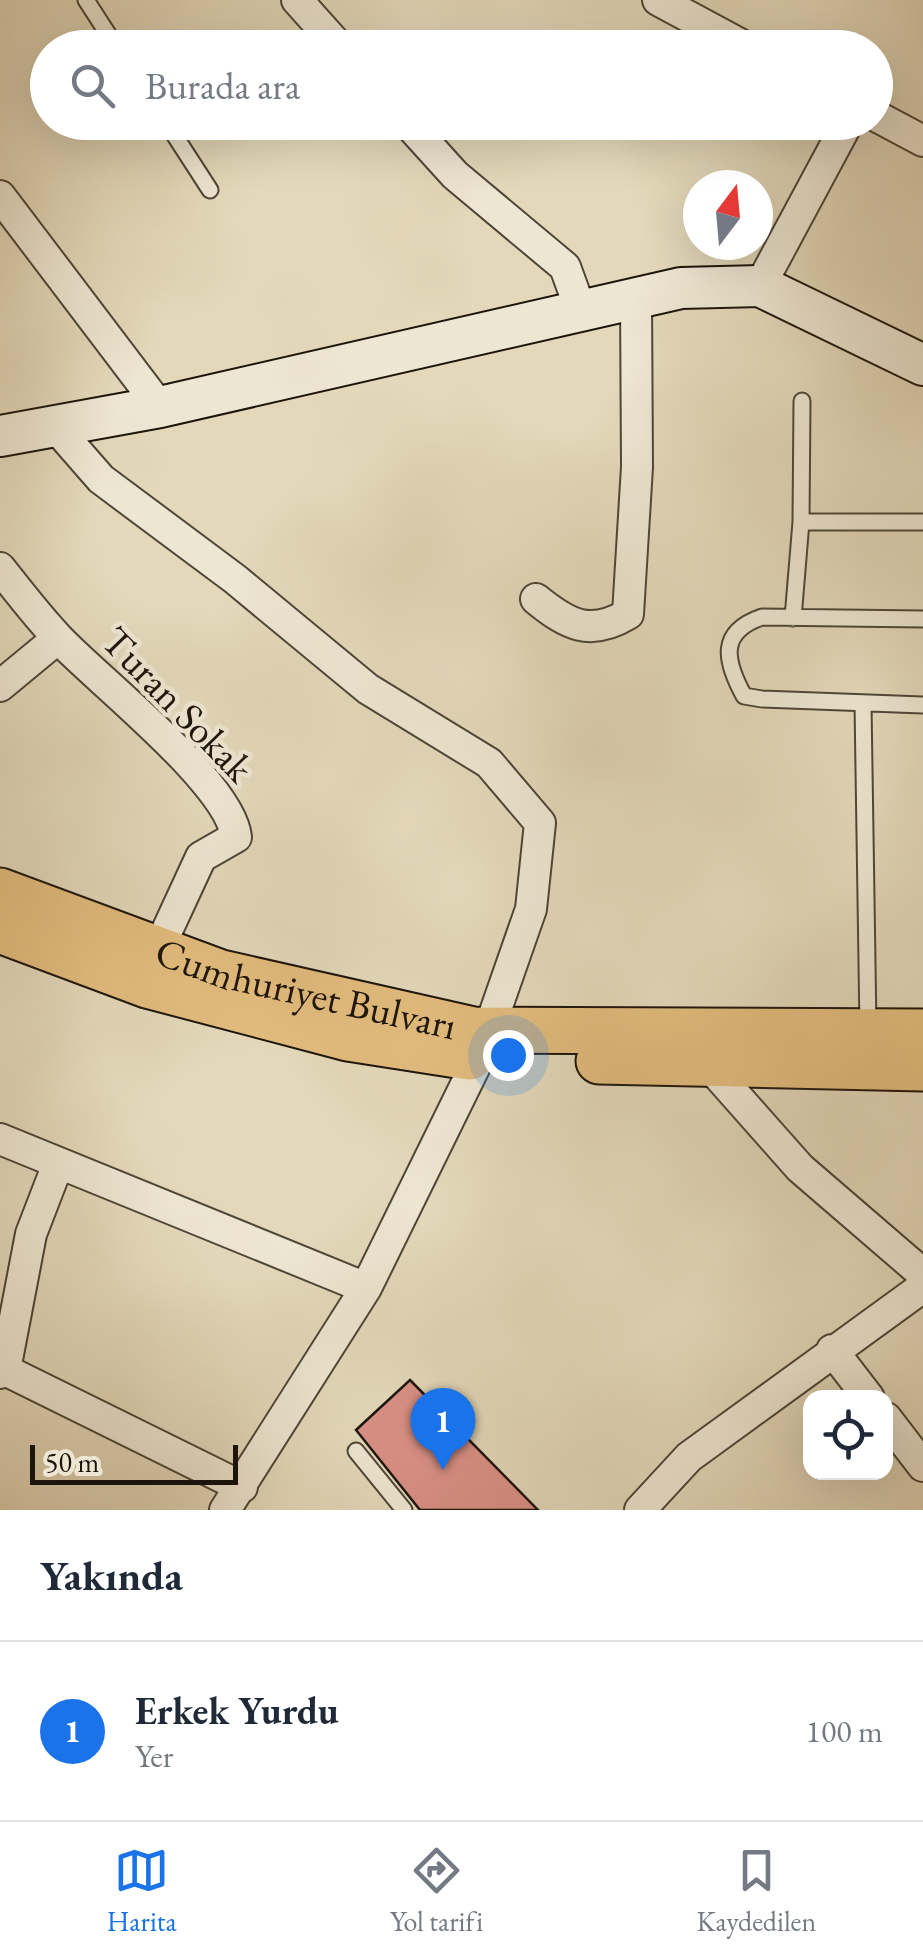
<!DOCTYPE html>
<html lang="tr">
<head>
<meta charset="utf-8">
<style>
  body { margin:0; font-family:"EB Garamond",serif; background:#f6f6f7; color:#1f2937 }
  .controls { position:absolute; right:30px; bottom:30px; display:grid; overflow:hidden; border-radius:20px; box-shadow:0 10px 40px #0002 }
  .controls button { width:90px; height:90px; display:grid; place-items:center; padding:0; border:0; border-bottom:2px solid #e0e1e3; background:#fff; color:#1f2937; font:50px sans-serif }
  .compass { position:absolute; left:683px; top:170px; width:90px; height:90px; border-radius:50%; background:#fff; box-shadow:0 10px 40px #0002; rotate:16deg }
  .scale { position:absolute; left:30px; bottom:25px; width:208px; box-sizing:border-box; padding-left:10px; border:5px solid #1d150b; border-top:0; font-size:28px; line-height:35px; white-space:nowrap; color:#1d150b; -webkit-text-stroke:8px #ede6d2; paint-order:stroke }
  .you { position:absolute; left:508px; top:1055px; width:35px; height:35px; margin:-25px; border:8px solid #fff; border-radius:50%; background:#1a73e8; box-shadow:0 0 0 15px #1a73e833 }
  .badge { display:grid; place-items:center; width:65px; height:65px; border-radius:50%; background:#1a73e8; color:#fff; font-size:32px; font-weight:700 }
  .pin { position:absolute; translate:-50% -82px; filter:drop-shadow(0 2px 5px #0008) }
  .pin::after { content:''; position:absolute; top:52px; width:35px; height:30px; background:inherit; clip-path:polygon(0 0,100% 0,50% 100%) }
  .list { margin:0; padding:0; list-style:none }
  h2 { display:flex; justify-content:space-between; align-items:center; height:130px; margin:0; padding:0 40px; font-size:42px }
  h2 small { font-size:32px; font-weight:400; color:#747a83 }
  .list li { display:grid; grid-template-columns:65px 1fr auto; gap:30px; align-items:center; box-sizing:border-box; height:180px; padding:0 40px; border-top:2px solid #e0e1e3 }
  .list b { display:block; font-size:38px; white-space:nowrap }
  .list p { margin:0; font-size:32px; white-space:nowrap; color:#747a83 }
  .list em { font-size:32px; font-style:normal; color:#747a83 }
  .icon { flex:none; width:55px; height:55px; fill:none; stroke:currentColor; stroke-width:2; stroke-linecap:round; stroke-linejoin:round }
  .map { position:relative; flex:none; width:923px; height:1510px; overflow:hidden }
  .search { position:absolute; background:#fff; box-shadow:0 10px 40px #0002; left:30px; right:30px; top:30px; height:110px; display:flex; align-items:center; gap:25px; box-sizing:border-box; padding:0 35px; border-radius:55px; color:#747a83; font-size:38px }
  .sheet { height:310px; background:#fff }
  nav { display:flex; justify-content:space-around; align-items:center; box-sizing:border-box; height:140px; border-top:2px solid #e0e1e3; background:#fff; font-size:28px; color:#747a83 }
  nav a { display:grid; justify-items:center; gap:5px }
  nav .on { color:#1a73e8 }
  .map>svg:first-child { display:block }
</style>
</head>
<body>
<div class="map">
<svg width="923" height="1510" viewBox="0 0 923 1510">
  <rect width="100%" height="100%" fill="#e3d8ba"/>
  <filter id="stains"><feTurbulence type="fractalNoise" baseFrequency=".002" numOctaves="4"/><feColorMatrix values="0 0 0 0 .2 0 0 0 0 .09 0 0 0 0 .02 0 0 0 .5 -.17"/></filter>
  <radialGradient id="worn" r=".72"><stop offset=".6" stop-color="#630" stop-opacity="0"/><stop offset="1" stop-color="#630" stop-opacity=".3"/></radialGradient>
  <path fill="#d99086" stroke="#1d150b" stroke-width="2.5" d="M 410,1380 L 538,1510 L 420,1510 L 356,1430 Z"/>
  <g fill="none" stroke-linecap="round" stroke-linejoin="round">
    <g stroke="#4e4637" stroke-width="19">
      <path id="lane" d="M 86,0 L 117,48
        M 166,122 L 210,190
        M 801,522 L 923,522
        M 793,618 L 801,522 L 802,401
        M 923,619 L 762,617 C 718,632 725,661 744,696 L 762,699 L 923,705
        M 863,704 L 868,1028
        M 356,1451 L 404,1510"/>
    </g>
    <g stroke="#4e4637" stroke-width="34">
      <path id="street" d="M 297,0 L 340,48
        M 658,0 L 747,48
        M 876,116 L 923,141
        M 407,122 L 455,175 L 565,267 L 581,311
        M 0,196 L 160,407
        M 760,286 L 848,122
        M 53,424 L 101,479 L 235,579 L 368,689 L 489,763 L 540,823 L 531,909 L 479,1058 L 366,1288 L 225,1510
        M 0,568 C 19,592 38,617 59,639 C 100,682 231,784 236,837 L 201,857 L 158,950
        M 536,599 C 568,625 590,637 628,614 L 637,467 L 636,299
        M 0,686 L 58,638
        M 707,1063 L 800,1168 L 923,1274
        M 0,1139 L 366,1288
        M 832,1350 L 869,1398
        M 5,1370 L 242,1487
        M 0,1373 L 5,1370 L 31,1234 L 58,1164
        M 886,1418 L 923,1466
        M 640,1510 L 689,1457 L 923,1287"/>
    </g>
    <g stroke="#1d150b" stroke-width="44">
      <path id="secondary" d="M 0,436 L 160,407 L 681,288 L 760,286 L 923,365"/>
    </g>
    <g stroke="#1d150b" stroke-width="49">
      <g id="primary">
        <path id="s1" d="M 0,891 L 221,973 L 473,1030 L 923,1032"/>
        <path d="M 0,930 L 147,985 L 348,1038 L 470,1057"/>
        <path d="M 599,1061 L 923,1068"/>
      </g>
    </g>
    <use href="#lane" stroke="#ede6d2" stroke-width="15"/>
    <use href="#street" stroke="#ede6d2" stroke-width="30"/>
    <use href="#secondary" stroke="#ede6d2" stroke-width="40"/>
    <use href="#primary" stroke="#e2bc7d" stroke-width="45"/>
  </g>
  <g text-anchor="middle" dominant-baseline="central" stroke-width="9" stroke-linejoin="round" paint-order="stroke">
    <g font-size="40" fill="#1d150b" stroke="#ede6d2">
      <text transform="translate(178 704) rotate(46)">Turan Sokak</text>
      <text stroke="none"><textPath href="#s1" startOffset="322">Cumhuriyet Bulvarı</textPath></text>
    </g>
  </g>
  <rect width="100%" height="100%" filter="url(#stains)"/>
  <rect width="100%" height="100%" fill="url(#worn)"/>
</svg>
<div class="controls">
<button><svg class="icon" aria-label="locate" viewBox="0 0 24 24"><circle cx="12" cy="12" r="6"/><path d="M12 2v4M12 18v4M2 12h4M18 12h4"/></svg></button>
</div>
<svg class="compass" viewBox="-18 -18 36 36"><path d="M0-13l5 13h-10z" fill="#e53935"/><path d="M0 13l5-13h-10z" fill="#747a83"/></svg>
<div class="scale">50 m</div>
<div class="you"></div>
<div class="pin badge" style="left:443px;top:1470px">1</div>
<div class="search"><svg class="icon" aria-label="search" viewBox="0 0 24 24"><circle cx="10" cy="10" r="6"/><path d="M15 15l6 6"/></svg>Burada ara</div>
</div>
<section class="sheet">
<h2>Yakında<small></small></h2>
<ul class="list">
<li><span class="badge">1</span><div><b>Erkek Yurdu</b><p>Yer</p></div><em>100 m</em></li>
</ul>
</section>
<nav>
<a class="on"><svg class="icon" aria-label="map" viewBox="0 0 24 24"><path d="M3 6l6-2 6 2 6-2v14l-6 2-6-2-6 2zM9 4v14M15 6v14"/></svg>Harita</a>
<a><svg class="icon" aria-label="directions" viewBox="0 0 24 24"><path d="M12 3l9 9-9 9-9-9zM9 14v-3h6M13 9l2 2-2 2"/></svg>Yol tarifi</a>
<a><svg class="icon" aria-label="saved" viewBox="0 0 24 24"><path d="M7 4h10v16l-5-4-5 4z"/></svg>Kaydedilen</a>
</nav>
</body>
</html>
